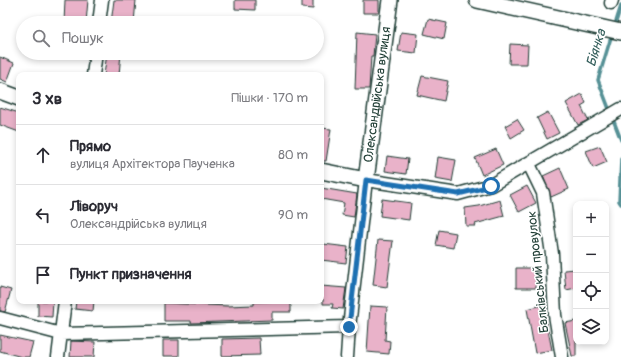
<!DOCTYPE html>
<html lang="uk">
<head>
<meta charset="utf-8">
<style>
  body { margin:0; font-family:Pangolin,sans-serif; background:#f7f7f7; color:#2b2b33 }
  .controls { position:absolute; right:12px; bottom:12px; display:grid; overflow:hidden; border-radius:8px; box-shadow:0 2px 6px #0003 }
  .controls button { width:36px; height:36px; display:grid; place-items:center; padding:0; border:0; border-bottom:1px solid #e1e1e2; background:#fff; color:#2b2b33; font:20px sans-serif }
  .stop { position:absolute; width:12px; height:12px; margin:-9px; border:3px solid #1f6fb2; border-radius:50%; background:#fff }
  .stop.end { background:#1f6fb2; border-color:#fff; box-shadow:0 1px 4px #0008 }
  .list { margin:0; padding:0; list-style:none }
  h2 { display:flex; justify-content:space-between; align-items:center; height:52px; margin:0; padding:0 16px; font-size:17px }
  h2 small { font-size:13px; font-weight:400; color:#7c7c81 }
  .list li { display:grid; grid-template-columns:26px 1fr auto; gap:12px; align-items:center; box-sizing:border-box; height:60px; padding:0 16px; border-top:1px solid #e1e1e2 }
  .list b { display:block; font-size:15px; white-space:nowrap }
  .list p { margin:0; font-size:13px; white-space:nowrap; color:#7c7c81 }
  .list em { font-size:13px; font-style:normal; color:#7c7c81 }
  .icon { flex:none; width:22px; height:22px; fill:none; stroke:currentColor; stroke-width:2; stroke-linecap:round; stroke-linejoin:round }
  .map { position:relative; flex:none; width:621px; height:357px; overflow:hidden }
  .search { position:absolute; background:#fff; box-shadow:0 2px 6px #0003; left:16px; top:16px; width:308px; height:44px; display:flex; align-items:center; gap:10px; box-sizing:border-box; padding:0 14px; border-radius:22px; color:#7c7c81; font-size:15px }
  .panel { position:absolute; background:#fff; box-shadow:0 2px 6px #0003; left:16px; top:72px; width:308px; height:232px; border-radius:8px }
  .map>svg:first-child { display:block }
</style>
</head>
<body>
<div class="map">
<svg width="621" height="357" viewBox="0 0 621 357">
  <rect width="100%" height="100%" fill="#fff"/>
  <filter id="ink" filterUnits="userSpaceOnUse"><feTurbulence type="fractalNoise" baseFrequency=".025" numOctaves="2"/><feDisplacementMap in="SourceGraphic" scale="8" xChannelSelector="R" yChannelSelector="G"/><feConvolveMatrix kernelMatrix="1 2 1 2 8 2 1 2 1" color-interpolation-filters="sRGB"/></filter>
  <g filter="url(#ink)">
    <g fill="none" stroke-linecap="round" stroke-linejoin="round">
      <path stroke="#569196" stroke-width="3.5" d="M 614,28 L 621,6
        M 612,34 L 598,80 L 621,140
        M 621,159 L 619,201 L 621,204"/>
    </g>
    <path fill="#e9b2c9" stroke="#1f3d34" d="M 65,0 L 88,0 L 86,23 L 64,23 Z
      M 114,0 L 136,0 L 134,23 L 111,23 Z
      M 235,0 L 255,0 L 255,10 L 235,9 Z
      M 302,0 L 313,0 L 313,9 L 302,8 Z
      M 363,0 L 379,0 L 379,13 L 363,13 Z
      M 428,19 L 447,23 L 444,39 L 424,34 Z
      M 357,32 L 375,34 L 373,56 L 371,56 L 369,89 L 355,89 Z
      M 401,32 L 418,34 L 416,53 L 398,51 Z
      M 510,44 L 528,45 L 527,64 L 509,64 Z
      M 107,53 L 121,53 L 119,75 L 104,75 Z
      M 0,57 L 14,63 L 7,82 L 0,79 Z
      M 422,76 L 448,81 L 444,101 L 417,95 Z
      M 582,94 L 586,103 L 581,106 L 588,120 L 578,125 L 566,103 Z
      M 0,107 L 19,113 L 19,132 L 0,125 Z
      M 548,112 L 559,133 L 547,139 L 537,118 Z
      M 517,119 L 524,130 L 511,138 L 505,126 Z
      M 321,128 L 331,129 L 326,161 L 321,161 Z
      M 600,146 L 607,162 L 593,168 L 586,151 Z
      M 496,149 L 503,165 L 482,175 L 475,158 Z
      M 387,156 L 408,159 L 406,174 L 385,171 Z
      M 438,157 L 456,160 L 452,182 L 435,179 Z
      M 560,168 L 569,189 L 551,197 L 543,176 Z
      M 527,186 L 536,203 L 519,212 L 510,195 Z
      M 321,188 L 357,194 L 354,217 L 342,215 L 344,203 L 321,199 Z
      M 382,199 L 411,203 L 409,220 L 380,216 Z
      M 500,200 L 504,216 L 475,224 L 476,226 L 466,226 L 465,208 L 479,206 Z
      M 439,230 L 456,233 L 453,248 L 436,245 Z
      M 378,240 L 393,241 L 387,287 L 373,285 Z
      M 323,244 L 348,247 L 346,263 L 321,260 Z
      M 516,268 L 536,268 L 536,288 L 516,288 Z
      M 576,269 L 576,288 L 566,290 L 564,270 Z
      M 321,286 L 346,288 L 343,309 L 332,308 L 333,304 L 323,304 L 323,299 L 321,299 Z
      M 0,287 L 11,290 L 5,312 L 0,311 Z
      M 38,301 L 53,301 L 52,317 L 38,316 Z
      M 76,301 L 94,301 L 93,311 L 75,309 Z
      M 291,301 L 291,312 L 272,312 L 272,320 L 191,323 L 191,321 L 164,321 L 164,303 L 228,306 L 254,305 L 254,302 Z
      M 543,305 L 552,350 L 535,353 L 527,309 Z
      M 370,306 L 387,307 L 385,340 L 390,341 L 389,354 L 367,352 Z
      M 576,321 L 576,356 L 572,356 L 565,323 Z
      M 0,335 L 33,342 L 29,357 L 22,357 L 0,351 Z
      M 259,338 L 260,355 L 222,356 L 222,339 Z
      M 163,340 L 179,340 L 179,356 L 163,356 Z
      M 71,341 L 95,342 L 94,357 L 70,357 Z"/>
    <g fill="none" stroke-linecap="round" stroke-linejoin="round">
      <g stroke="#1f3d34" stroke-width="15">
        <path id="minor" d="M 611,3 L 612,0
          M 99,23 L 102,0
          M 93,75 L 96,53
          M 529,164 L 543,193 L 552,254 L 555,315 L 562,357
          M 0,318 L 61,334 L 349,327
          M 58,357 L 65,301
          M 347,357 L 349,327 L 366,180 L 458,194 L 491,185 L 621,109"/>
      </g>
      <g stroke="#1f3d34" stroke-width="18">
        <g id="tertiary">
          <path d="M 477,0 L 621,32"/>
          <path d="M 0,91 L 19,98"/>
          <path id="s1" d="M 321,171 L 366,180 L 390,0"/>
        </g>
      </g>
      <use href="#minor" stroke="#fff" stroke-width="12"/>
      <use href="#tertiary" stroke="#fff" stroke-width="15"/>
    </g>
  </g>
  <g fill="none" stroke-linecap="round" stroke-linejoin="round" filter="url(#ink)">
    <path stroke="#1f6fb2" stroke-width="5" d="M 349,327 L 366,180 L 458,194 L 491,186"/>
  </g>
  <g text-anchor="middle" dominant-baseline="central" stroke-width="3" stroke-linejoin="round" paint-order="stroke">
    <g font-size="13" fill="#1f3d34" stroke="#fff">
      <text stroke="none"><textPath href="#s1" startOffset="132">Олександрійська вулиця</textPath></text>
      <text transform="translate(538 272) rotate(-96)">Балківський провулок</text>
    </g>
    <g font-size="14" font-style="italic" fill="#36605d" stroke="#fff">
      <text transform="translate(596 48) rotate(-73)">Біянка</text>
    </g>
  </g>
</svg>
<div class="controls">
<button>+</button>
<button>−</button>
<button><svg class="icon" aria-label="locate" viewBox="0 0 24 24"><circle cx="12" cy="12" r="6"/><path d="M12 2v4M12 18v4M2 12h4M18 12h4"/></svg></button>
<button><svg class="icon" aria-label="layers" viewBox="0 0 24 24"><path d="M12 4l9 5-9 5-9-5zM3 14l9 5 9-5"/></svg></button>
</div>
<div class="stop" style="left:491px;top:186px"></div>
<div class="stop end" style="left:349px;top:327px"></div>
<div class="search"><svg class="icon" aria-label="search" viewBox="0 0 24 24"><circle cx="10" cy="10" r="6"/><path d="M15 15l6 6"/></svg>Пошук</div>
<section class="panel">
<h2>3 хв<small>Пішки · 170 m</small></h2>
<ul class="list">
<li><svg class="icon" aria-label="ahead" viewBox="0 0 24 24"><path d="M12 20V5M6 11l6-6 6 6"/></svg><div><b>Прямо</b><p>вулиця Архітектора Паученка</p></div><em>80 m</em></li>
<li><svg class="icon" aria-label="left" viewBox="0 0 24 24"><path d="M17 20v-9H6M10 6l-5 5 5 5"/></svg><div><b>Ліворуч</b><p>Олександрійська вулиця</p></div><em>90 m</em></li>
<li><svg class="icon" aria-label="arrive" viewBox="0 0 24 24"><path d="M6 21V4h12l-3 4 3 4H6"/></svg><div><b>Пункт призначення</b></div></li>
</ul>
</section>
</div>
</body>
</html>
